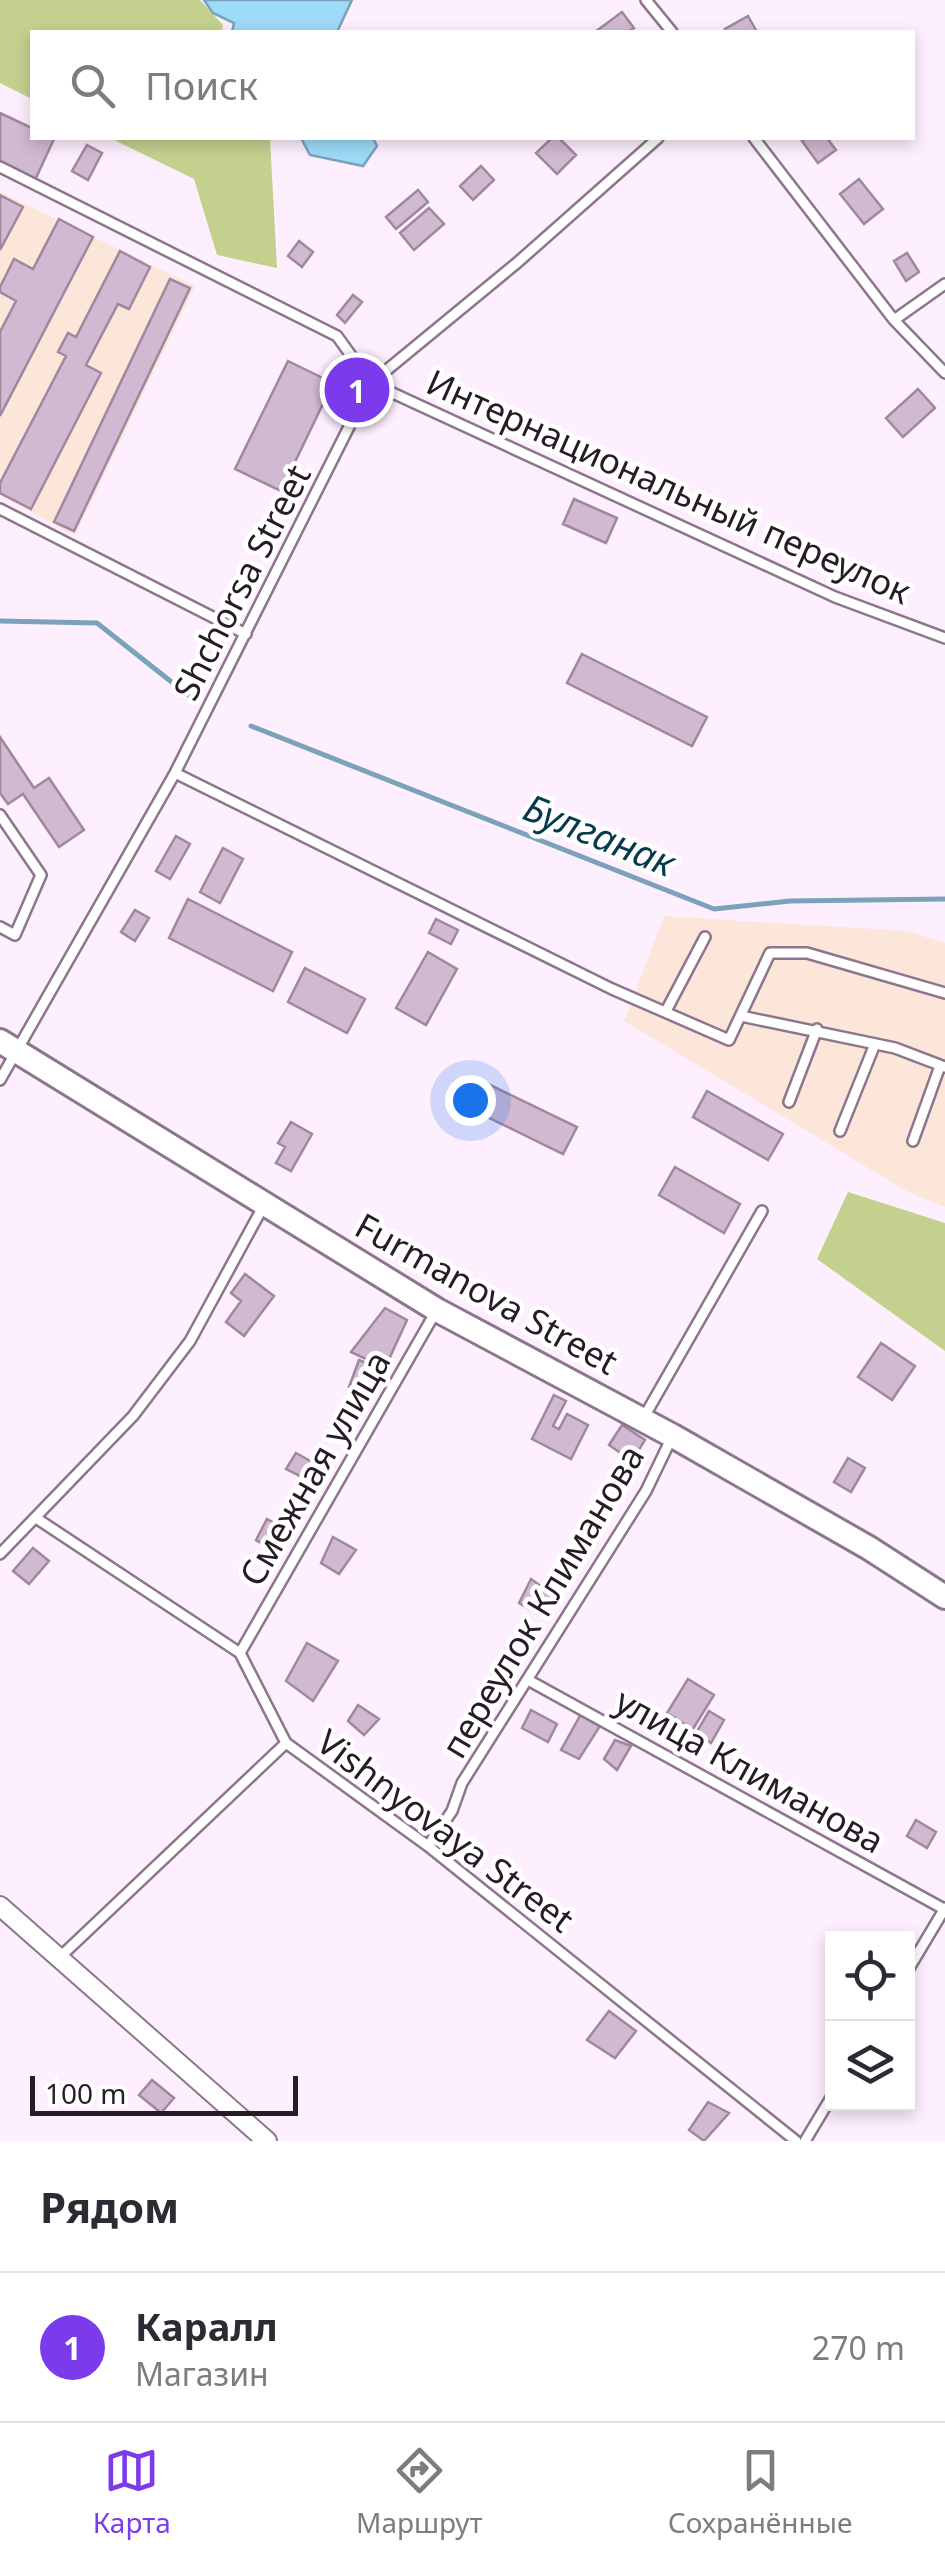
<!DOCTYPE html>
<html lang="ru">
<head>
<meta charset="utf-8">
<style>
  body { margin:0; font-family:"Noto Sans",sans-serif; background:#f7f7f7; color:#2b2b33 }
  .controls { position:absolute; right:30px; bottom:30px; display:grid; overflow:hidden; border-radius:0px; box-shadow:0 5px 15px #0003 }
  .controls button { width:90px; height:90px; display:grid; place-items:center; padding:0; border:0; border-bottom:2px solid #e1e1e2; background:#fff; color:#2b2b33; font:50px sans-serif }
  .scale { position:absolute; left:30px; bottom:25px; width:268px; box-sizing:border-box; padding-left:10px; border:5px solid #251c25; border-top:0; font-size:28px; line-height:35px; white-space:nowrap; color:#251c25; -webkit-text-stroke:8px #fff; paint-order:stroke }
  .you { position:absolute; left:470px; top:1100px; width:35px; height:35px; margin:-25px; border:8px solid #fff; border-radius:50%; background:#1a73e8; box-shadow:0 0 0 15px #1a73e833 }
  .badge { display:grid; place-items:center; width:65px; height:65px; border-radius:50%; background:#7c3aed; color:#fff; font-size:32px; font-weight:700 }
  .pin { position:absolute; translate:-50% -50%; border:5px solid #fff; box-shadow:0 2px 10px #0006 }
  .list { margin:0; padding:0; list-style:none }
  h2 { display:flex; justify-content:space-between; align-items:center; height:130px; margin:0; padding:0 40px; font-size:42px }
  h2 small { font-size:32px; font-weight:400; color:#7c7c81 }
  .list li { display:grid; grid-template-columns:65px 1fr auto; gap:30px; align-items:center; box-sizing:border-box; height:150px; padding:0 40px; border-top:2px solid #e1e1e2 }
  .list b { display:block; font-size:38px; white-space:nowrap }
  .list p { margin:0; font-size:32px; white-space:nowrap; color:#7c7c81 }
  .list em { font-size:32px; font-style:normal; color:#7c7c81 }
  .icon { flex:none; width:55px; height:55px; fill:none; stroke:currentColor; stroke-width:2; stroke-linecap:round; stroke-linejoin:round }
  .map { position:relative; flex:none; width:945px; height:2141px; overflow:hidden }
  .search { position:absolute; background:#fff; box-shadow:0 5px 15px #0003; left:30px; right:30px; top:30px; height:110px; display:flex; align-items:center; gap:25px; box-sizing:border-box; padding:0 35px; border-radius:0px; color:#7c7c81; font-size:38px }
  .sheet { height:280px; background:#fff }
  nav { display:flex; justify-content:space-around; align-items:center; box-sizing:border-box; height:140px; border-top:2px solid #e1e1e2; background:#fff; font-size:28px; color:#7c7c81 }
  nav a { display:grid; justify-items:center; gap:5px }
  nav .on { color:#7c3aed }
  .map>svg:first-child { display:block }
</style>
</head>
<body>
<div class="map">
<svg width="945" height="2141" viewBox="0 0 945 2141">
  <rect width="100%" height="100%" fill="#feeffe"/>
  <path fill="#fce6d9" d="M 0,192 L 195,286 L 75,536 L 0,495 Z
    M 664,916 L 907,931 L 945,943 L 945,1207 L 908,1192 L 624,1021 Z"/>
  <path fill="#c4d18e" d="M 0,0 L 200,0 L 223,25 L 222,32 L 32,32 L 32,99 L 0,83 Z
    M 110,138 L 270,138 L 277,268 L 217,255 L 194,179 Z
    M 848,1192 L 945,1223 L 945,1351 L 817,1259 Z"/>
  <path fill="#9edbf8" stroke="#7aa2b9" stroke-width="2.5" d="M 204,0 L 352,0 L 337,32 L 232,32 L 234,23 L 213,13 Z
    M 301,138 L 373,138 L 377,146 L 363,166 L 310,155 Z"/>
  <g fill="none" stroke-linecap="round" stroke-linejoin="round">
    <path stroke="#7aa2b9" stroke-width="5" d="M 0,621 L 97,623 L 188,695
      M 251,726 L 714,909 L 790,901 L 945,899"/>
  </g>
  <path fill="#d2b9d2" stroke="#9f889f" stroke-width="2.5" d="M 622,12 L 634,28 L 627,32 L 595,32 Z
    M 748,16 L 757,32 L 727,32 L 725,29 Z
    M 0,113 L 32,128 L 32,138 L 54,139 L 35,180 L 0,164 Z
    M 552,138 L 559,138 L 576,155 L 557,174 L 536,153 Z
    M 807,138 L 827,138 L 836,150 L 818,163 L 802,141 Z
    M 87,145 L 102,153 L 88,180 L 72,171 Z
    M 481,166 L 494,180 L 473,200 L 460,186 Z
    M 859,179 L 883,209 L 864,224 L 840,194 Z
    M 418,190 L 428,202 L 396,229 L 386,217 Z
    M 0,195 L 23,207 L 0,250 Z
    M 429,208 L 444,224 L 414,250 L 400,233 Z
    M 59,219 L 93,237 L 0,416 L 0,332 L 16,301 L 0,292 L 0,287 L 14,259 L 33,269 Z
    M 299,241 L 313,252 L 302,267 L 288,256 Z
    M 120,251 L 150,267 L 129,309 L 118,304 L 86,365 L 101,373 L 31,509 L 0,493 L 0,483 L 66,356 L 58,352 L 68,333 L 76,337 Z
    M 907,253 L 919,272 L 906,281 L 894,261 Z
    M 170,279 L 190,288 L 74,531 L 54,522 Z
    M 353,295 L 362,302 L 345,323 L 337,315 Z
    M 288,361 L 333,383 L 281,491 L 235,469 Z
    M 918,389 L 935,408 L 903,437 L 886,418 Z
    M 574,499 L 617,518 L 606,543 L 563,524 Z
    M 582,654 L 707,717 L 692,746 L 567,683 Z
    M 0,737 L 34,788 L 49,778 L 84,830 L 59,847 L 23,794 L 8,804 L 0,793 Z
    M 176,836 L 190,844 L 170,879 L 156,871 Z
    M 223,848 L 243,859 L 220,903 L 200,892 Z
    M 188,899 L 292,952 L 273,991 L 169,938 Z
    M 135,910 L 149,918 L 135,941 L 121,932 Z
    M 436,919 L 458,930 L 451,944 L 429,933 Z
    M 428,952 L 457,969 L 426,1025 L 396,1008 Z
    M 305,968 L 365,999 L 347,1033 L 288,1002 Z
    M 484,1082 L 577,1127 L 563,1154 L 471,1109 Z
    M 707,1091 L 783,1134 L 768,1160 L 693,1117 Z
    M 291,1122 L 312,1134 L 291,1171 L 276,1163 L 285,1147 L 278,1143 Z
    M 675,1167 L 740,1204 L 724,1233 L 659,1195 Z
    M 245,1274 L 274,1296 L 244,1336 L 226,1322 L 241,1301 L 231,1293 Z
    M 385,1308 L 407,1320 L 385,1368 L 351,1352 Z
    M 881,1343 L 915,1366 L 892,1400 L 858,1377 Z
    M 359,1360 L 381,1369 L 370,1393 L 349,1387 Z
    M 554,1395 L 566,1401 L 553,1426 L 559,1429 L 567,1414 L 588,1425 L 571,1459 L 532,1439 Z
    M 622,1425 L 645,1440 L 632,1461 L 609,1445 Z
    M 296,1453 L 323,1468 L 316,1484 L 286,1469 Z
    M 848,1458 L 865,1468 L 851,1492 L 834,1482 Z
    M 267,1519 L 288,1530 L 275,1552 L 256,1540 Z
    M 333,1537 L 356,1550 L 339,1574 L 321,1563 Z
    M 33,1548 L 49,1561 L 29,1584 L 13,1571 Z
    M 531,1579 L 552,1594 L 540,1615 L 519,1603 Z
    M 307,1643 L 338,1661 L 313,1701 L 286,1681 Z
    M 688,1679 L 714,1695 L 693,1729 L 667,1713 Z
    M 358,1705 L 379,1719 L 364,1735 L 348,1721 Z
    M 531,1710 L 557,1724 L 548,1742 L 522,1728 Z
    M 709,1711 L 724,1720 L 711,1743 L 696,1733 Z
    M 581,1714 L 600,1726 L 579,1759 L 561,1750 Z
    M 615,1740 L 631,1746 L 617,1770 L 604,1759 Z
    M 916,1820 L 936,1832 L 927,1848 L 907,1836 Z
    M 609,2011 L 636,2031 L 615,2058 L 587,2040 Z
    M 152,2080 L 174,2098 L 161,2113 L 139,2095 Z
    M 708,2102 L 729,2113 L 704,2141 L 689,2130 Z"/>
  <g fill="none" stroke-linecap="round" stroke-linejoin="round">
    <g stroke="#8d768d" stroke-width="14">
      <path id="lane" d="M 646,0 L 672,32
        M 754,138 L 894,320 L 945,373
        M 0,167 L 337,336 L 371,383 L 835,597 L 945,638
        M 894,320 L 945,284
        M 0,509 L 246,634
        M 175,773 L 612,989 L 729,1040 L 770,953 L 807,953 L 945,993
        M 0,815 L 41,875 L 15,935 L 0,927
        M 666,1011 L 705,937
        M 741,1016 L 895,1048 L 945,1067
        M 0,1080 L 175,773 L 371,383 L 518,262 L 658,138
        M 789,1102 L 817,1029
        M 840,1131 L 875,1044
        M 913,1141 L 940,1066
        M 644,1417 L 762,1211
        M 36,1518 L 240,1653 L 286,1743 L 428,1846 L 796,2141
        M 0,1554 L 133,1416 L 190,1341 L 264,1205
        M 240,1653 L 435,1313
        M 528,1680 L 944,1909
        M 428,1846 L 452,1811 L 462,1783 L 646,1491 L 672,1437
        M 59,1958 L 286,1743
        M 908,1970 L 945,1908
        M 805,2141 L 832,2096"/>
    </g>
    <g stroke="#8d768d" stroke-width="22">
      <path id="street" d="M 0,1906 L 267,2141"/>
    </g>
    <g stroke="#8d768d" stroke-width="28">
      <path id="secondary" d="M 0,1041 L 437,1310 L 673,1436 L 869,1548 L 945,1597"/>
    </g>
    <use href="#lane" stroke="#fff" stroke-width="9"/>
    <use href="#street" stroke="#fff" stroke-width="18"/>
    <use href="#secondary" stroke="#fff" stroke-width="22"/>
  </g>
  <g text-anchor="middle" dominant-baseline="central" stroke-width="9" stroke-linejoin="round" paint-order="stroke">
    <g font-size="35" fill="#251c25" stroke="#fff">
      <text transform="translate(669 486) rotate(24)">Интернациональный переулок</text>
      <text transform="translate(241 582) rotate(-63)">Shchorsa Street</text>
      <text transform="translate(487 1293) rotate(29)">Furmanova Street</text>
      <text transform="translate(314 1468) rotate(-60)">Смежная улица</text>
      <text transform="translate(542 1601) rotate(-59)">переулок Климанова</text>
      <text transform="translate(750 1770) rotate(29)">улица Климанова</text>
      <text transform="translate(446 1830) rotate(37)">Vishnyovaya Street</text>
    </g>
    <g font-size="38" font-style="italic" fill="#053a4d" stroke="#fff">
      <text transform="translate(600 834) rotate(22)">Булганак</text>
    </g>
  </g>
</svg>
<div class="controls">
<button><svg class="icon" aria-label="locate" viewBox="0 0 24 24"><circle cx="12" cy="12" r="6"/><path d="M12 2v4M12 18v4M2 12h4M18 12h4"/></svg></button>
<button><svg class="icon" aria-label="layers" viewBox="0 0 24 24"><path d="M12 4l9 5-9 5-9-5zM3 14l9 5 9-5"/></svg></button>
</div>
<div class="scale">100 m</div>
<div class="you"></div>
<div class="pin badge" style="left:357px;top:390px">1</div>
<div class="search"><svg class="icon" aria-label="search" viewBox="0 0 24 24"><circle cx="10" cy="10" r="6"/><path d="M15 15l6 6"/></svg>Поиск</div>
</div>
<section class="sheet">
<h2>Рядом<small></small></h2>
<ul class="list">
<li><span class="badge">1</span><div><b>Каралл</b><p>Магазин</p></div><em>270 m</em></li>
</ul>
</section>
<nav>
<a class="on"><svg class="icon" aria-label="map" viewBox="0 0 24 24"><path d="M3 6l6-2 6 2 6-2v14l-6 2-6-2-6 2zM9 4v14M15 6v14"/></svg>Карта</a>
<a><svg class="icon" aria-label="directions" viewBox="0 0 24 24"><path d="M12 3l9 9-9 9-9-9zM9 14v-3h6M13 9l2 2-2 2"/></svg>Маршрут</a>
<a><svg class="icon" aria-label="saved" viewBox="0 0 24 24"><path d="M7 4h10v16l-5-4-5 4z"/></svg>Сохранённые</a>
</nav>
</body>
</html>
